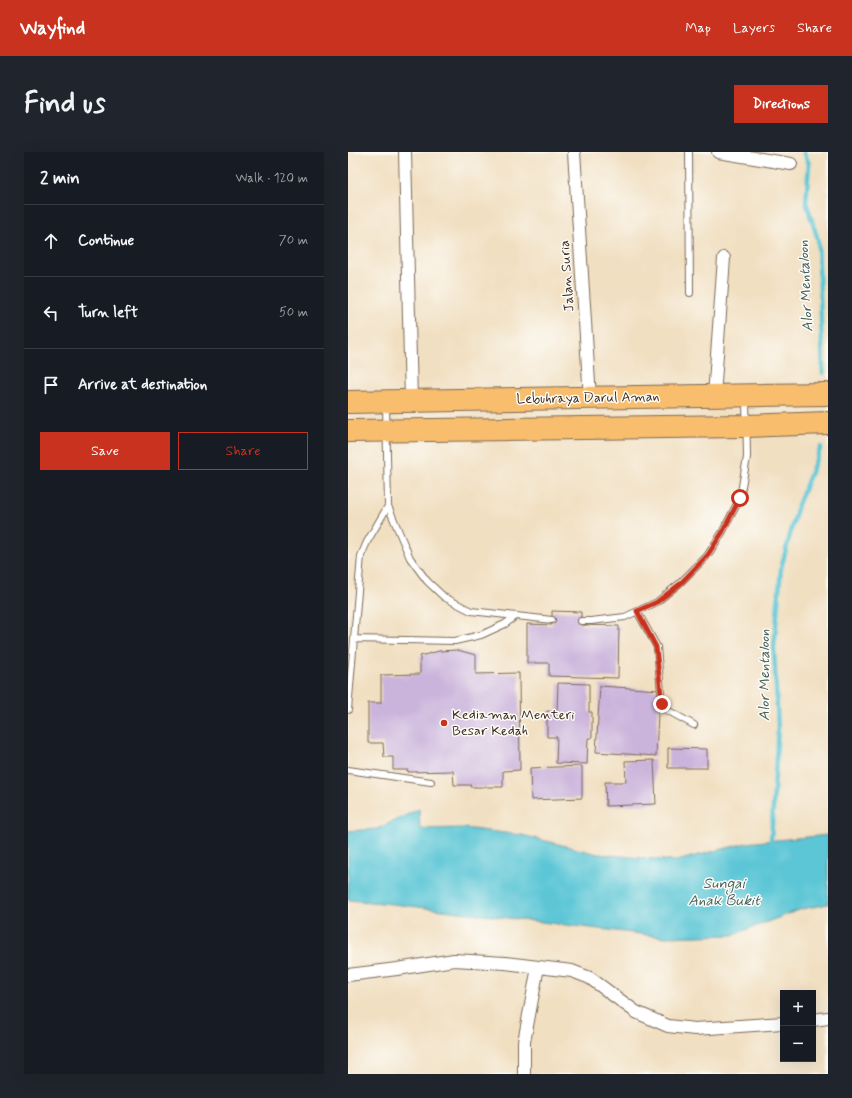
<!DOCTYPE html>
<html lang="en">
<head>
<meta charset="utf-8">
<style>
  body { margin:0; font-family:Mynerve,sans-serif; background:#20242c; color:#f1f3f6 }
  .controls { position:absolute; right:12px; bottom:12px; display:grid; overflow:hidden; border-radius:0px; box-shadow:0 4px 16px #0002 }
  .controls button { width:36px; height:36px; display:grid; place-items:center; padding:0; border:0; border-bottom:1px solid #363941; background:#171b24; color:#f1f3f6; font:20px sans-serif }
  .stop { position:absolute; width:12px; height:12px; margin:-9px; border:3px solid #c8321e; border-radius:50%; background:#fff }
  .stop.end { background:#c8321e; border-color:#fff; box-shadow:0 1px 4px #0008 }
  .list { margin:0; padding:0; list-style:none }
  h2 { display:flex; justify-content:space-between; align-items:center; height:52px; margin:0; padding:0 16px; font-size:17px }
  h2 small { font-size:13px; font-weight:400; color:#9ea1a6 }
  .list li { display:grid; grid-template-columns:26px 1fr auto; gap:12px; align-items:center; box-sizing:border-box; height:72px; padding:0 16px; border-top:1px solid #363941 }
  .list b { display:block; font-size:15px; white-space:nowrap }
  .list em { font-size:13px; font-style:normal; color:#9ea1a6 }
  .actions { display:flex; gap:8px; padding:12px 16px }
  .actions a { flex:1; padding:9px 0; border:1px solid #c8321e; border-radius:0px; text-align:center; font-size:14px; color:#c8321e }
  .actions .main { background:#c8321e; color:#fff }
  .icon { flex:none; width:22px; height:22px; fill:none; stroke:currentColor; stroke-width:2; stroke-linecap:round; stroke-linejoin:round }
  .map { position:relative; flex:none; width:480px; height:922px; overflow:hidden; border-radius:0px }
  header { display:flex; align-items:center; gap:24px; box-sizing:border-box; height:56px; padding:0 20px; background:#c8321e; color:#fff }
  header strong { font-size:19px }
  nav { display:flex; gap:22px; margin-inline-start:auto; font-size:14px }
  .intro { display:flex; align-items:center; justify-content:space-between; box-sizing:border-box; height:96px; padding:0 24px }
  h1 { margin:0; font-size:28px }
  .button { padding:10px 18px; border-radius:0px; background:#c8321e; color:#fff; font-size:14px; font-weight:700 }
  main { display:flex; gap:24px; padding:0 24px }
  aside { flex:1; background:#171b24; border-radius:0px; box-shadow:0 4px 16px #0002 }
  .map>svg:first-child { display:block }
</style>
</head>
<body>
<header>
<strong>Wayfind</strong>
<nav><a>Map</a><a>Layers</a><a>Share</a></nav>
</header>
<div class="intro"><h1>Find us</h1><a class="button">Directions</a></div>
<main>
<aside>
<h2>2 min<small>Walk · 120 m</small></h2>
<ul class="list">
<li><svg class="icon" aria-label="ahead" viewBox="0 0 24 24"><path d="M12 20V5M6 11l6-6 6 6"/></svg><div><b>Continue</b></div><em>70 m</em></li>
<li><svg class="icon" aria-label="left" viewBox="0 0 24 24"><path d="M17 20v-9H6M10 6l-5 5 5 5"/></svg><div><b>Turn left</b></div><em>50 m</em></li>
<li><svg class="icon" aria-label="arrive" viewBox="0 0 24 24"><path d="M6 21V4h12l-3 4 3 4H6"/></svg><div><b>Arrive at destination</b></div></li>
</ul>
<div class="actions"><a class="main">Save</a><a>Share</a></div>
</aside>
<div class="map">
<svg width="480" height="922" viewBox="0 0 480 922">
  <rect width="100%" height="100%" fill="#fdfcf7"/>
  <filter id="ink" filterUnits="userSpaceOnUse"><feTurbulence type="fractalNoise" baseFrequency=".025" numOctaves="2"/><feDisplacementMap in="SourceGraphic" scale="8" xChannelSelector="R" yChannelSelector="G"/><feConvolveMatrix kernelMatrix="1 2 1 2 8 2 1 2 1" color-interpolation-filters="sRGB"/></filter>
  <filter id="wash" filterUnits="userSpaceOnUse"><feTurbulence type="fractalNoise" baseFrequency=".012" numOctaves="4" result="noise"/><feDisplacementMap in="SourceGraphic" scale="16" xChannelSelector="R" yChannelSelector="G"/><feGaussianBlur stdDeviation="0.9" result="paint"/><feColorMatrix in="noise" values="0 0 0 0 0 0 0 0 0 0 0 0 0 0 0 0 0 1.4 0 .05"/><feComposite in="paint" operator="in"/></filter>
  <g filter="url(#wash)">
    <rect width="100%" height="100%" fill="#f1dfc1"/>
    <path fill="#5cc6d6" stroke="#4c787a" d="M 71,657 L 72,677 L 115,676 L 174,683 L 250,702 L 328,709 L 398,691 L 480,683 L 480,752 L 454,757 L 384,783 L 317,785 L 45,752 L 0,748 L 0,679 L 29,677 Z"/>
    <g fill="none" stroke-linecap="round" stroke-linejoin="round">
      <path stroke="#5cc6d6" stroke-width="4.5" d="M 456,0 L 461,12 L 458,50 L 470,88 L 475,221
        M 424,694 L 423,688 L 430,575 L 426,497 L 433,416 L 450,353 L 473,295"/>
    </g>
    <g id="blocks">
      <path fill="#cbb4db" d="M 204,459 L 233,460 L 233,473 L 271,474 L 270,526 L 201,524 L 201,511 L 179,511 L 179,472 L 204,473 Z
        M 109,498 L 128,503 L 128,522 L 171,521 L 172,618 L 155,619 L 155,635 L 122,635 L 123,633 L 106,633 L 105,619 L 60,620 L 60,618 L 45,618 L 45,605 L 36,605 L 35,591 L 20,591 L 20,551 L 33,551 L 33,523 L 72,522 L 72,504 L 91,499 Z
        M 210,531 L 241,532 L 241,560 L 244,560 L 244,586 L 240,586 L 239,612 L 208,611 L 209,585 L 199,585 L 199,559 L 209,560 Z
        M 252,534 L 311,538 L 308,604 L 248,600 Z
        M 320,596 L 359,597 L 359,616 L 320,616 Z
        M 306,608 L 308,652 L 258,654 L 257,630 L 278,630 L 277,609 Z
        M 234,614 L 234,646 L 183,648 L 182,616 Z"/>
    </g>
  </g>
  <g filter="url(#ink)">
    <use href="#blocks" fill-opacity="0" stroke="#7b6957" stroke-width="1"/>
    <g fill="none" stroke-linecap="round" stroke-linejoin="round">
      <g stroke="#7b6957" stroke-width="8">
        <path id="lane" d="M 341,0 L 342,141
          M 38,252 L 40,354 L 62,406 L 79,429 L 96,445 L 123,459 L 204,468
          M 289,459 L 309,495 L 314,552 L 317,557 L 346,573
          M 233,469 L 243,469 L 277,465 L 309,450 L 332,431 L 359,404 L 374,381 L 392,346 L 399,305 L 398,246
          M 6,487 L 107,489 L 133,483 L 157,472 L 168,464
          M 0,558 L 13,404 L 19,390 L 40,354
          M 0,618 L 83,630"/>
      </g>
      <g stroke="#7b6957" stroke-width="14">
        <path id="street" d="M 57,0 L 63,248
          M 226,0 L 242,246
          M 370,0 L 443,12
          M 366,244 L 376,106
          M 0,823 L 49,817 L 106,808 L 157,811 L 224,819 L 242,826 L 288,860 L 320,874 L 347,877 L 435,871
          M 465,868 L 480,866
          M 176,922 L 176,890 L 190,815"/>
      </g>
      <g stroke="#7b6957" stroke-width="24">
        <path id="highway" d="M 0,250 C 160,246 320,245 480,242
          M 0,279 L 398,274 L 480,271"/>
      </g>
      <use href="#lane" stroke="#fff" stroke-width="6"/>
      <use href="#street" stroke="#fff" stroke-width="12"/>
      <use href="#highway" stroke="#f9be6d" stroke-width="22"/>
    </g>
  </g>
  <g fill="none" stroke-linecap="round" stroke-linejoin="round" filter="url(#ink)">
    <path stroke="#c8321e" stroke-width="5" d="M 314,552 L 308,495 L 289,459 L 309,450 L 332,432 L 359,404 L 374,381 L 392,346"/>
  </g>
  <circle fill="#c8321e" stroke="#fdfcf7" stroke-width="1.5" cx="96" cy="571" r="4"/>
  <g text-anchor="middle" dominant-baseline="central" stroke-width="3" stroke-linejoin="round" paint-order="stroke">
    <g font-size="14" fill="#3b2a1e" stroke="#fdfcf7">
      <text transform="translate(219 124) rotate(-94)">Jalan Suria</text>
      <text transform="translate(240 246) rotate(-1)">Lebuhraya Darul Aman</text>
    </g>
    <g font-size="14" fill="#3b2a1e" stroke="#fdfcf7" text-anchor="start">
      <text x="104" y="563">Kediaman Menteri<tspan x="104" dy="16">Besar Kedah</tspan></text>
    </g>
    <g font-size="15" font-style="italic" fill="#47615e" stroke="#fdfcf7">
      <text transform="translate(458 134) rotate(-93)">Alor Mentaloon</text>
      <text transform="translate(417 523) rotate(-90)">Alor Mentaloon</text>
      <text x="376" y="732">Sungai<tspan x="376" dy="17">Anak Bukit</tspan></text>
    </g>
  </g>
</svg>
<div class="controls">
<button>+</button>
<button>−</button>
</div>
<div class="stop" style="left:392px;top:346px"></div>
<div class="stop end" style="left:314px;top:552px"></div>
</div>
</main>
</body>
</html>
